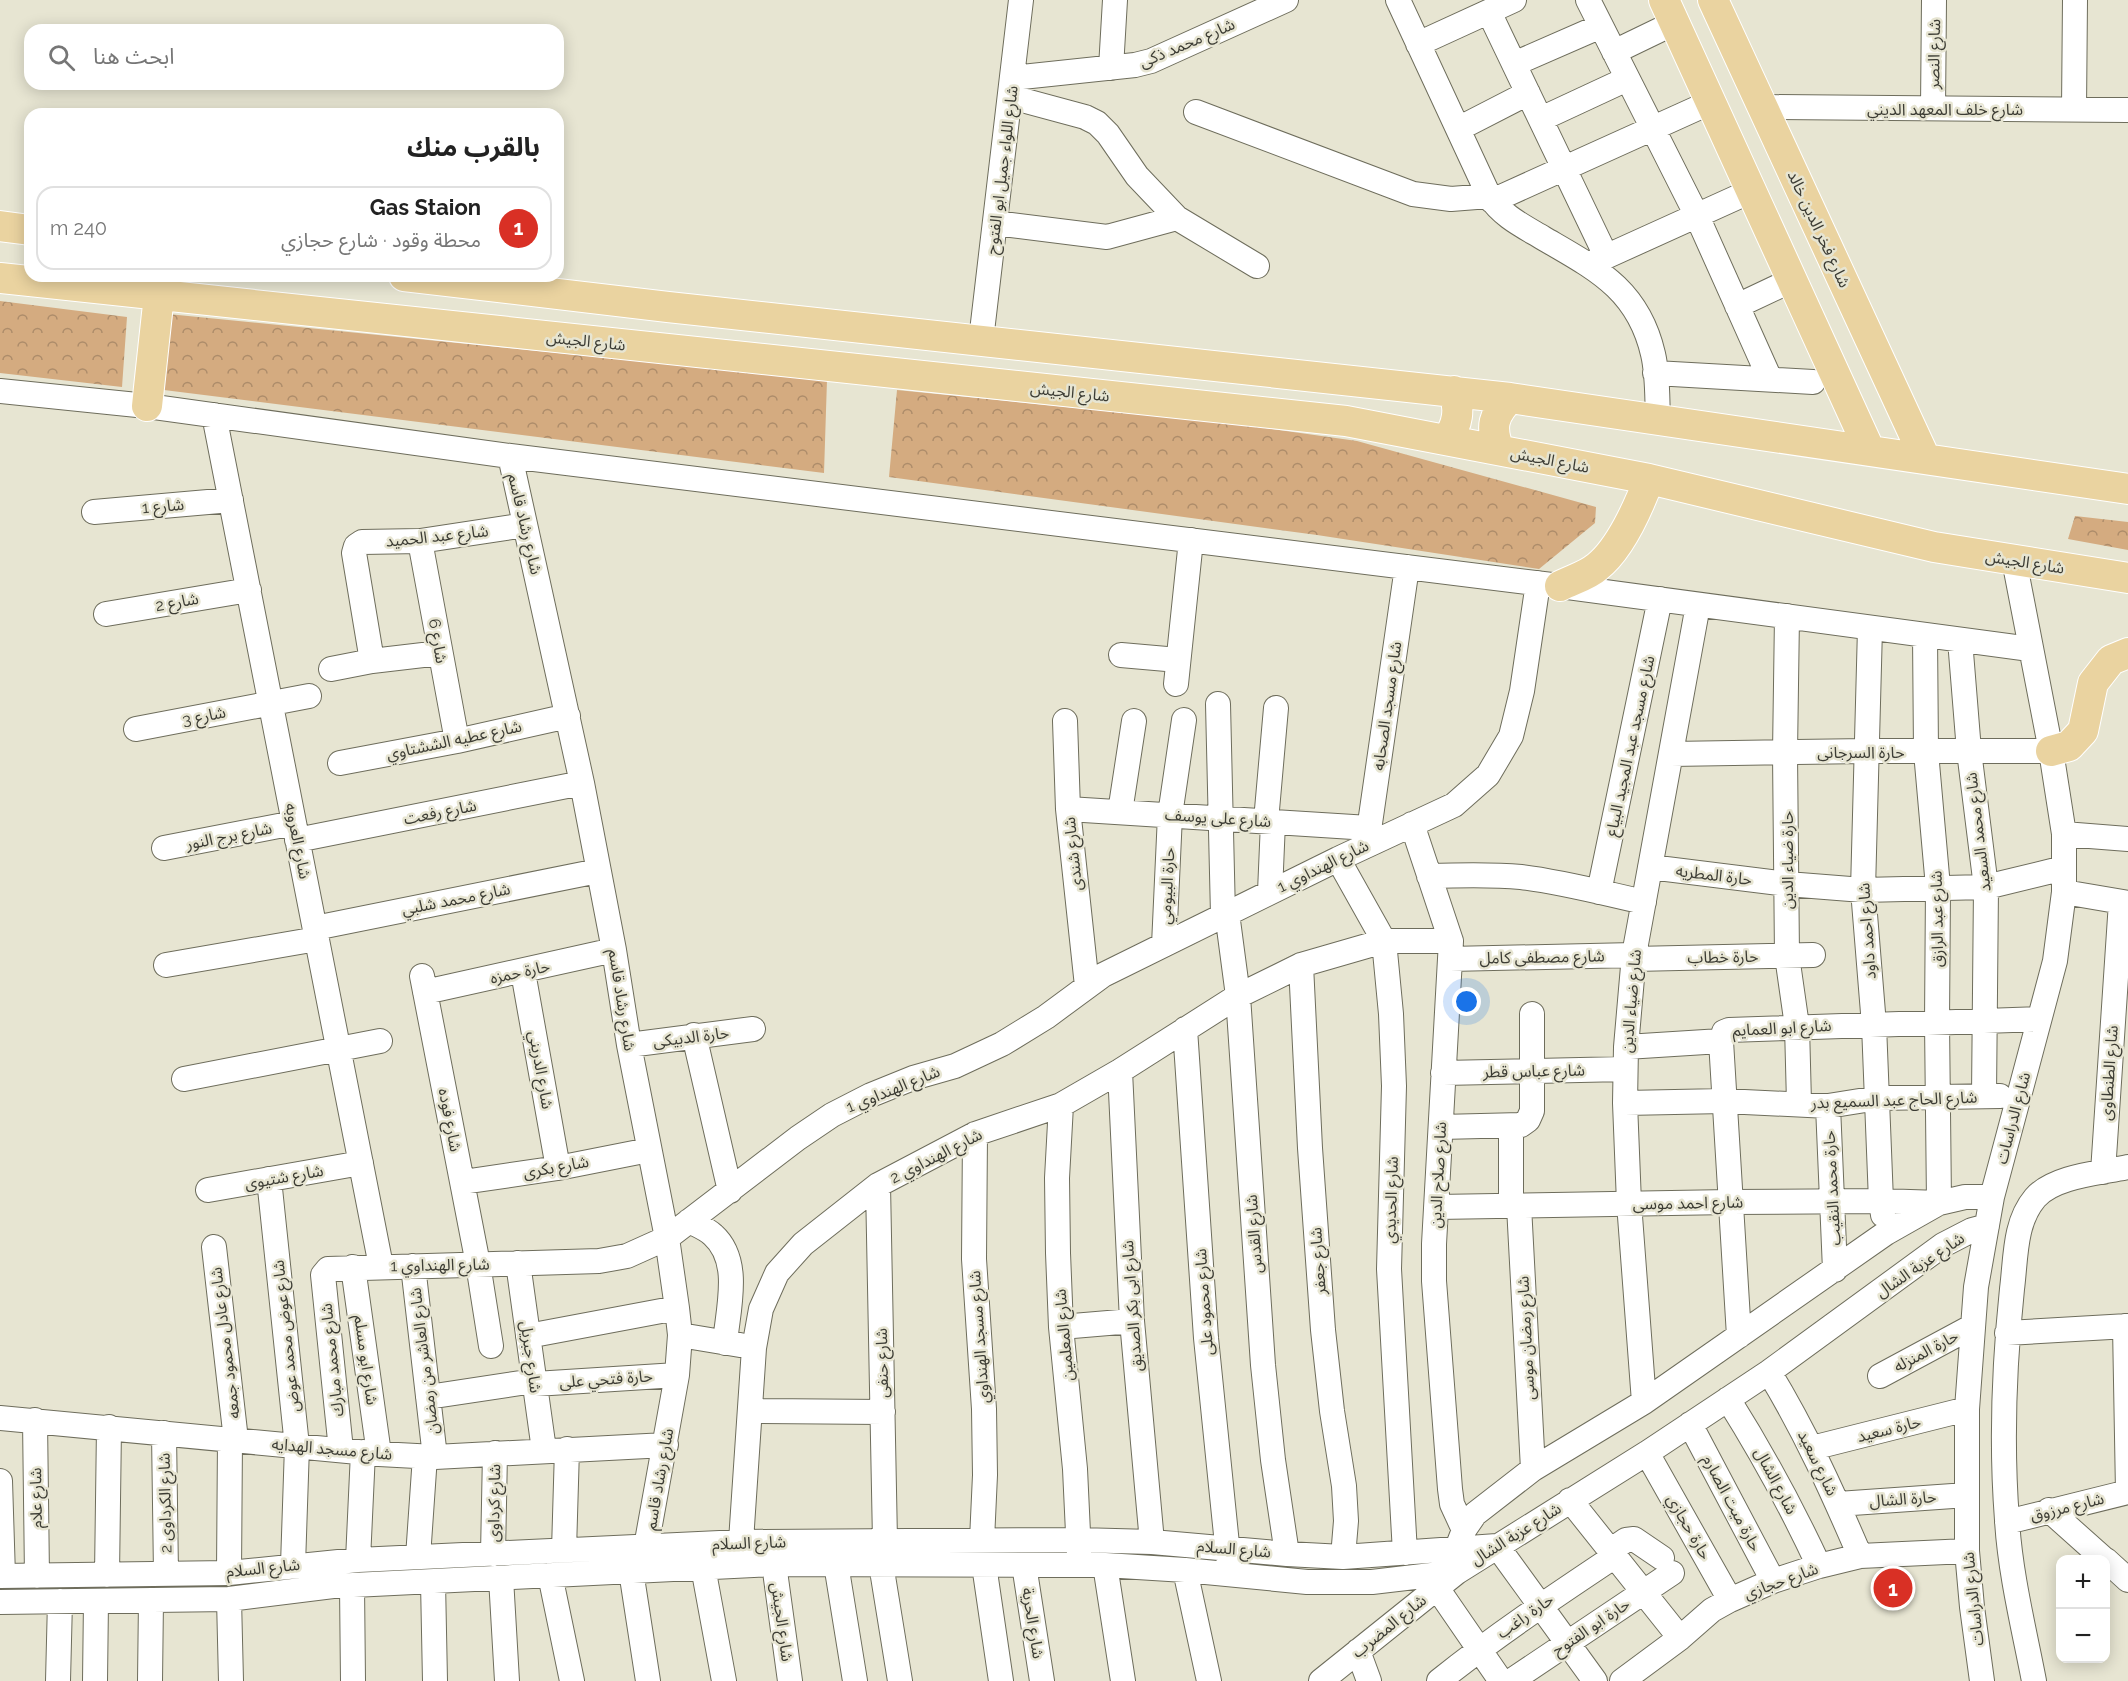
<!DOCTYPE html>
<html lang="ar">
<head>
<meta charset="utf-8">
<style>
  body { margin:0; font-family:Raleway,"Noto Sans Arabic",sans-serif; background:#f2f2f2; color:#222; direction:rtl }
  .controls { position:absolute; right:18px; bottom:18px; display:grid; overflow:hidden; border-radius:12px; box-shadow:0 3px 15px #0003 }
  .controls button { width:54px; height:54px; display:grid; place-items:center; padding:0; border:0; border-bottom:2px solid #e0e0e0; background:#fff; color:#222; font:30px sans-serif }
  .you { position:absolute; left:1467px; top:1002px; width:21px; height:21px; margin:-15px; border:4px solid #fff; border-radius:50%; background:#1a73e8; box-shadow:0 0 0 9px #1a73e833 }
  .badge { display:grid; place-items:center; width:39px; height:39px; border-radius:50%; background:#d93025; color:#fff; font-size:20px; font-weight:700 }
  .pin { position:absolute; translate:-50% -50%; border:3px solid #fff; box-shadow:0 2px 6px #0006 }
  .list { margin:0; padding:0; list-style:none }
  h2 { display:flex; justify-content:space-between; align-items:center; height:78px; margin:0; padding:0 24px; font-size:26px }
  h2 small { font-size:20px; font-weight:400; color:#767676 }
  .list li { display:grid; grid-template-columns:39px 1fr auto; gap:18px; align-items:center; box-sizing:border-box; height:84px; margin:0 12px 12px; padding:0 12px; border:2px solid #e0e0e0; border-radius:18px }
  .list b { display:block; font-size:22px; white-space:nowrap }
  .list p { margin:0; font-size:20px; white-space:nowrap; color:#767676 }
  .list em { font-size:20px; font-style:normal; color:#767676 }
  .icon { flex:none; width:33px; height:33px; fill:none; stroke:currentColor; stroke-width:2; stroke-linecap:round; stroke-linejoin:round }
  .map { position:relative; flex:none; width:2128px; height:1681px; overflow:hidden; direction:ltr }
  .search { position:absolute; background:#fff; box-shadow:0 3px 15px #0003; left:24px; top:24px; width:540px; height:66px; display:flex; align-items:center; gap:15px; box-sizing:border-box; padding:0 21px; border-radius:18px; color:#767676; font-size:22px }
  .panel { position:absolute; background:#fff; box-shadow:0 3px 15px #0003; left:24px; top:108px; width:540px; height:174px; border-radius:18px; direction:rtl }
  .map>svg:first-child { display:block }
</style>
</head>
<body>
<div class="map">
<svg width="2128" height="1681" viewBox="0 0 2128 1681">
  <defs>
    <pattern id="park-crowns" width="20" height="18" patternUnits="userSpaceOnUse" patternTransform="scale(1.5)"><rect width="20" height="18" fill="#d4ab80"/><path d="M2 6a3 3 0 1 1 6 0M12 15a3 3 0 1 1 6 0" fill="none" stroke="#ad8c6a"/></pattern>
  </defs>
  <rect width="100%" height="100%" fill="#e7e5d2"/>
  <path fill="url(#park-crowns)" d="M 0,301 L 127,317 L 122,387 L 0,373 Z
    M 168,314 L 827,380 L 824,473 L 164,390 Z
    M 897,390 L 1237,424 L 1357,441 L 1596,507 L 1595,523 L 1539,569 L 1317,535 L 889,477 Z
    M 2075,516 L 2128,522 L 2128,550 L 2068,539 Z"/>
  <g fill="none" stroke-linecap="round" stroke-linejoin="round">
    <g stroke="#6e6d5c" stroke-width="26">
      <path id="minor" d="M 1398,0 L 1489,196 C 1502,216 1523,226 1543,238 C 1596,269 1638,289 1653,354 C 1658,375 1657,398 1658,419
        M 1588,0 L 1697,216 L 1770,379
        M 1489,12 L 1606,256
        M 1418,44 L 1514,0
        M 1614,52 L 1674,23
        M 1514,64 L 1601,26
        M 1111,68 L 1115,0
        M 1013,78 L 1135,65 L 1151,61 L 1286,0
        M 1011,97 L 1085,117 L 1097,123 L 1108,134 L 1137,176 L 1177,218
        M 1763,107 L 2128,110
        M 1933,108 L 1934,0
        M 2074,109 L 2075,0
        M 1196,112 L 1413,194 L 1451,199 L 1489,196
        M 1541,119 L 1627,79
        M 1458,129 L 1528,93
        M 1492,201 L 1711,102
        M 995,223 L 1107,237 L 1177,218 L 1257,266
        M 1592,263 L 1751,191
        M 1737,306 L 1792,280
        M 981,340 L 1021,0
        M 1655,373 L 1813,382
        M 0,391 L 147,406 L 510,456 L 1560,586 L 2030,649
        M 214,415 L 381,1266
        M 510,456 L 582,783 L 614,950 L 629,1045 L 667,1238 L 677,1308 L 680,1335 L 677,1375 L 646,1547
        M 94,512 L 231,500
        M 420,541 L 457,741
        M 106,614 L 249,590
        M 1787,616 L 1785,753 L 1787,956 L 1797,1026 L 1799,1103
        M 1870,628 L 1863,890 L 1874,1025 L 1881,1201 L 1883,1215
        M 1960,640 L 1969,751 L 1986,887 L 1984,1096
        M 1121,655 L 1178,660
        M 372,661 L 354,553 L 356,546 L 362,542 L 420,541 L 525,525
        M 331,669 L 372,661 L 440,653
        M 1176,684 L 1191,540
        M 1218,704 L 1223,915
        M 1065,721 L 1068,809 L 1087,986
        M 136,729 L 309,696
        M 1671,754 L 1867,751 L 2051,751
        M 340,763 L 457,741 L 568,716
        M 1068,809 L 1369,828
        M 1120,812 L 1134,721
        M 1266,821 L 1276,708
        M 1412,824 L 1451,941 L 1434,1244 L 1434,1281 L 1450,1489 L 1452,1504 L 1464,1530
        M 2064,834 L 2128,839
        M 297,840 L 582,783
        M 1367,844 L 1407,567
        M 164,848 L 294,823
        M 1338,859 L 1384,941 L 1391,1014 L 1394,1086 L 1389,1269 L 1405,1553
        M 1650,867 L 1787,884 L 1863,890 L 1986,887 L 2064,868
        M 1429,876 C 1460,875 1491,874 1521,877 C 1563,882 1603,893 1644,902
        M 1270,892 L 1273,822
        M 1599,892 L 1660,599
        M 2064,892 L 2128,903
        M 1227,913 L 1238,996 L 1263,1365 L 1273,1460 L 1287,1554
        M 315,928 L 598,871
        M 1164,945 L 1170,815 L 1184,720
        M 1450,959 L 1634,955
        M 1634,959 L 1813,955
        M 166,965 L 317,939
        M 1301,965 L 1310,1148 L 1323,1330 L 1332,1411 L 1344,1486 L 1346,1521 L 1343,1557
        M 523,972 L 558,1168
        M 422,976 L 478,1264 L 491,1346
        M 425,992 L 614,950
        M 1185,1029 L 1206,1338 L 1229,1564
        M 694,1035 L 730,1191
        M 629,1045 L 753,1029
        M 1626,1047 L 1721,1041
        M 1120,1071 L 1132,1321 L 1152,1542
        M 1443,1073 L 1625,1069
        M 184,1079 L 380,1041
        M 1625,1103 L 1724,1101 L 1828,1106 L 1878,1098 L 2000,1096
        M 1061,1105 L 1057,1178 L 1058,1253 L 1061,1327 L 1075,1469 L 1079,1554
        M 1828,1106 L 1835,1270
        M 1441,1127 L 1521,1125 L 1528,1120 L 1532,1111 L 1532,1014
        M 975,1134 L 974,1259 L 984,1409 L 985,1475 L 982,1540
        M 2103,1172 L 2121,902
        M 269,1179 L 297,1446 L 293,1565
        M 463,1182 L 558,1168 L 649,1150
        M 878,1185 L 885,1541
        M 208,1190 L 361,1163
        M 1511,1206 L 1511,1126
        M 1519,1206 L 1533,1469
        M 1437,1207 L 1730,1202 L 1881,1201 L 1939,1203 L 1937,1022 L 1938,887 L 1926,752 L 1925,635
        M 689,1221 C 697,1225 707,1229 713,1235 C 742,1261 728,1308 725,1343
        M 214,1247 L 236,1440
        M 518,1263 L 544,1450
        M 413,1266 L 435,1457
        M 353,1267 L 379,1454
        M 2125,1326 L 2128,1492
        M 1061,1327 L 1132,1321
        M 2007,1333 L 2128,1326
        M 680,1335 L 740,1345
        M 528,1336 L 677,1308
        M 1739,1336 L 1721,1041 L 1724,1032 L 1729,1030 L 2039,1019
        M 1769,1372 C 1805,1431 1833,1493 1860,1556
        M 1880,1376 L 1973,1326
        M 535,1384 L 677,1375
        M 428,1397 L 534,1381
        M 1728,1399 C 1762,1453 1792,1508 1819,1566
        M 1644,1402 L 1629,1203 L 1625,1103 L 1626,1047 L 1634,955 L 1698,605
        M 750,1411 L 883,1412
        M 0,1418 L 379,1454 L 435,1457 L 666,1445
        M 35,1420 L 37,1576
        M 1690,1424 L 1773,1581
        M 164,1433 L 166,1574
        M 1812,1448 L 1967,1409
        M 341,1450 L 323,1275 L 328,1269 L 599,1261 L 627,1256 L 667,1238 L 798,1138 L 832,1115 L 871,1095 L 913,1078 L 955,1066 L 1002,1044 L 1046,1017 L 1103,975 L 1338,859 L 1454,805 L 1488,775 L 1511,736 L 1522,691 L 1538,583
        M 1647,1453 L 1730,1600
        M 0,1481 L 3,1576
        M 1570,1500 L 1680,1638
        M 1838,1504 L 1967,1495
        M 2049,1510 L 2105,1560
        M 2007,1522 L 2128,1492
        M 1459,1543 L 1464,1530 L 1475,1514 L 1533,1469 L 1644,1402 L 1886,1233 L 1939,1203 L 1965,1197 L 1992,1197
        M 564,1550 L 567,1449
        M 1610,1551 L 1626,1540 L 1634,1539 L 1662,1558
        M 493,1554 L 495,1453
        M 740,1556 L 754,1348 L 761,1309 L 777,1273 L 803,1244 L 878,1185 L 975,1134 L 1061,1105 L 1120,1071 L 1238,996 L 1301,965 L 1384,941 L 1451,941
        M 418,1557 L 425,1456
        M 358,1560 L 363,1452
        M 2106,1560 L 2128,1580
        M 774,1564 L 790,1681
        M 836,1564 L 855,1681
        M 881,1564 L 900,1681
        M 984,1565 L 1001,1681
        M 1024,1565 L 1042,1681
        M 1105,1565 L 1123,1681
        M 703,1567 L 724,1681
        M 1185,1570 L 1209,1681
        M 631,1571 L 648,1681
        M 229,1573 L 230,1439
        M 107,1575 L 109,1427
        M 550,1575 L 572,1681
        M 0,1576 L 229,1573 L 358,1560 L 741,1542 L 1078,1540 L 1152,1542 L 1287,1554 L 1343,1557 L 1497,1546 L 1595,1681
        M 501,1578 L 507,1681
        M 433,1582 L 435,1681
        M 352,1586 L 353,1681
        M 1437,1588 L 1501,1681
        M 229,1599 L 231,1681
        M 0,1602 L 229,1599 L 333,1586 L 774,1564 L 1105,1565 L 1185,1570 L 1307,1582 L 1372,1582 L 1457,1572
        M 1358,1651 L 1369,1681
        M 58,1681 L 60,1601
        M 95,1681 L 96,1601
        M 150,1681 L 151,1600
        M 1321,1681 L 1457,1572 L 1647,1453 L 1769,1372 L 1943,1245 L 1972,1230 L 1987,1226
        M 1439,1681 C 1495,1636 1555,1596 1615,1556
        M 1511,1681 L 1672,1573
        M 1622,1681 L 1680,1638 L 1712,1610 L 1730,1600 L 1773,1581 L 1819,1566 L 1860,1556 L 1967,1551
        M 1982,1681 L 1972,1607 L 1967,1551 L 1967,1409 L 1976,1287 L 1992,1197 L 2055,961 L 2064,892 L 2064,834 L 2051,751 L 2014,560
        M 2034,1681 C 2024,1629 2010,1573 2007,1520 C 2001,1443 2004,1366 2012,1289 C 2016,1258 2014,1223 2035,1198 C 2054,1176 2100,1173 2128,1167"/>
    </g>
    <g stroke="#fff" stroke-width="32">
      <path id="major" d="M 1664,0 L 1870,451
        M 1713,0 L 1925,458
        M 0,226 L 30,230
        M 404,276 L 668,307 L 1510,398 L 2128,489
        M 0,278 L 1346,421 L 1649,479 L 1934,547 L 2128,578
        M 147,406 L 159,295
        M 1447,440 C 1458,424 1460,410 1454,391
        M 1499,450 C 1490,427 1493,415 1510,398
        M 1560,586 C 1571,580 1587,576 1597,567 C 1620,549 1639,506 1649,479
        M 2051,751 L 2069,746 L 2083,731 L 2093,683 L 2111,660 L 2128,653"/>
    </g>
    <use href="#minor" stroke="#fff" stroke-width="24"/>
    <use href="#major" stroke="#ead3a0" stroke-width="30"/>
  </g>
  <g text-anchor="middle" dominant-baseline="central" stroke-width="5" stroke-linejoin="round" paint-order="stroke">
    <g font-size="16" fill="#3c3c34" stroke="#e7e5d2">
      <text transform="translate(1187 43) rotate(-23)">شارع محمد ذكى</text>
      <text transform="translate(1934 54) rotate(-89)">شارع النصر</text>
      <text x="1945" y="109">شارع خلف المعهد الديني</text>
      <text transform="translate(1002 170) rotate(-83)">شارع اللواء جميل ابو الفتوح</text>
      <text transform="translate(1819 229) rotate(65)">شارع فخر الدين خالد</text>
      <text transform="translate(586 341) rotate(6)">شارع الجيش</text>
      <text transform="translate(1070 392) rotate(6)">شارع الجيش</text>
      <text transform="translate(1550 460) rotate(11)">شارع الجيش</text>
      <text transform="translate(163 506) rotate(-5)">شارع 1</text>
      <text transform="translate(525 524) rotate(77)">شارع رشاد قاسم</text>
      <text transform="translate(437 536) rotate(-6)">شارع عبد الحميد</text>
      <text transform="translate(2025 562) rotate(9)">شارع الجيش</text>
      <text transform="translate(177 602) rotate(-10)">شارع 2</text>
      <text transform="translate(438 641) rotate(80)">شارع 6</text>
      <text transform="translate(1387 706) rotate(-82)">شارع مسجد الصحابه</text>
      <text transform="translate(204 716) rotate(-11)">شارع 3</text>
      <text transform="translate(454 740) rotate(-12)">شارع عطيه الششتاوي</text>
      <text transform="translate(1630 746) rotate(-78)">شارع مسجد عبد المجيد البياع</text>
      <text x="1861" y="752">حارة السرجانى</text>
      <text transform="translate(440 812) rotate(-11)">شارع رفعت</text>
      <text transform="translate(1218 818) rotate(4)">شارع على يوسف</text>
      <text transform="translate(1978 832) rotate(-97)">شارع محمد السعيد</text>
      <text transform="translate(229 836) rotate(-11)">شارع برج النور</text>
      <text transform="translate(298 841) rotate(79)">شارع العروبه</text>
      <text transform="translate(1073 854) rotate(-96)">شارع شندى</text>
      <text transform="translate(1787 860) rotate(-90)">حارة ضياء الدين</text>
      <text transform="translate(1323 866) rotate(-26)">شارع الهنداوي 1</text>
      <text transform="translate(1714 875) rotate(7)">حارة المطريه</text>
      <text transform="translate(1167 886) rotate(-87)">حارة البيومي</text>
      <text transform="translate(456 899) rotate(-11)">شارع محمد شلبي</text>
      <text transform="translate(1937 919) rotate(-91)">شارع عبد الرازق</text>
      <text transform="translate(1867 931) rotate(-94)">شارع احمد داود</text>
      <text transform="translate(1542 957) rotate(-1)">شارع مصطفى كامل</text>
      <text transform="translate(1723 957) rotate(-1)">حارة خطاب</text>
      <text transform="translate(520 972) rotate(-12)">حارة حمزه</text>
      <text transform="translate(622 1000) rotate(81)">شارع رشاد قاسم</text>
      <text transform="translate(1631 1001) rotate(-85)">شارع ضياء الدين</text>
      <text transform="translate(1782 1028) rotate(-3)">شارع ابو العمايم</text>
      <text transform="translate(691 1037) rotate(-7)">حارة الدبيكى</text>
      <text transform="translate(541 1070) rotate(80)">شارع الدريني</text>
      <text transform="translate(1534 1071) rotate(-1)">شارع عباس قطر</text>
      <text transform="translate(2109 1073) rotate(-86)">شارع الطنطاوى</text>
      <text transform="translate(893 1089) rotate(-22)">شارع الهنداوي 1</text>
      <text transform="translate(1894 1100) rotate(-2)">شارع الحاج عبد السميع بدر</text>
      <text transform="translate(2013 1118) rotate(-75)">شارع الدراسات</text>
      <text transform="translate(450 1120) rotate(79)">شارع فوده</text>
      <text transform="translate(936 1156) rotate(-27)">شارع الهنداوي 2</text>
      <text transform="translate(556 1167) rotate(-10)">شارع بكرى</text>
      <text transform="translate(1438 1175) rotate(-87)">شارع صلاح الدين</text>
      <text transform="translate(284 1177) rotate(-10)">شارع شتيوى</text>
      <text transform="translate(1832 1188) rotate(-93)">حارة محمد النقيب</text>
      <text transform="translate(1391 1200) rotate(-88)">شارع الحديدي</text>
      <text transform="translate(1688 1203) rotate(-1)">شارع احمد موسى</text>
      <text transform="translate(1254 1234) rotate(-94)">شارع القدس</text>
      <text transform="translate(1318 1261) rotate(-94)">شارع جعفر</text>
      <text transform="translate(440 1265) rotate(-1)">شارع الهنداوي 1</text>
      <text transform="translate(1920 1265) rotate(-34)">شارع عزبة الشال</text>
      <text transform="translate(1204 1302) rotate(-94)">شارع محمود على</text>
      <text transform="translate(1132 1306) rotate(-94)">شارع ابى بكر الصديق</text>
      <text transform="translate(1064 1335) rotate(-95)">شارع المعلمين</text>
      <text transform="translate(286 1336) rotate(-96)">شارع عوض محمد عوض</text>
      <text transform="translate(979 1337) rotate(-94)">شارع مسجد الهنداوي</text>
      <text transform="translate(1526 1338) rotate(-93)">شارع رمضان موسى</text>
      <text transform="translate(225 1343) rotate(-97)">شارع عادل محمود جمعه</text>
      <text transform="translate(1926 1351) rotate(-28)">حارة المنزله</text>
      <text transform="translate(531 1357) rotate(82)">شارع جبريل</text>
      <text transform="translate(332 1360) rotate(-96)">شارع محمد مبارك</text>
      <text transform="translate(366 1360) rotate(82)">شارع ابو مسلم</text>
      <text transform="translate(424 1361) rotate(-97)">شارع العاشر من رمضان</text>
      <text transform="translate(882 1363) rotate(-91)">شارع حنفى</text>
      <text transform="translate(606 1379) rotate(-4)">حارة فتحي على</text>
      <text transform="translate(1889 1429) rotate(-14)">حارة سعيد</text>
      <text transform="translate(332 1449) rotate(5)">شارع مسجد الهدايه</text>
      <text transform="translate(1818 1463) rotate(64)">شارع سعيد</text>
      <text transform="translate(659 1479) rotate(-80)">شارع رشاد قاسم</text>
      <text transform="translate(1776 1481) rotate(62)">شارع الشال</text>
      <text transform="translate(36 1498) rotate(-91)">شارع علام</text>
      <text transform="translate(1903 1499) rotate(-4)">حارة الشال</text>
      <text transform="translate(165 1503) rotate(-91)">شارع الكرداوى 2</text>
      <text transform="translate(494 1503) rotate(-89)">شارع كرداوى</text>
      <text transform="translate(1732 1503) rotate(62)">حارة ميت الصارم</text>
      <text transform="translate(2067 1507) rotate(-14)">شارع مرزوق</text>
      <text transform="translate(1689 1527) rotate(60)">حارة حجازي</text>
      <text transform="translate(1516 1534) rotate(-32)">شارع عزبة الشال</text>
      <text transform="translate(749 1543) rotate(-2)">شارع السلام</text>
      <text transform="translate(1234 1549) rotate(5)">شارع السلام</text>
      <text transform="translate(263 1568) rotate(-6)">شارع السلام</text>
      <text transform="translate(1781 1581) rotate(-20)">شارع حجازي</text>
      <text transform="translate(1973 1599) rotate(-96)">شارع الدراسات</text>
      <text transform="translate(1525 1616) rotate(-35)">حارة راغب</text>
      <text transform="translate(782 1622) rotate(82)">شارع الجيش</text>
      <text transform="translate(1033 1623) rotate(81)">شارع الحرية</text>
      <text transform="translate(1389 1626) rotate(-39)">شارع المضرب</text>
      <text transform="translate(1591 1627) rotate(-34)">حارة ابو الفتوح</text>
    </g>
  </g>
</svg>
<div class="controls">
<button>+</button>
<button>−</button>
</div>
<div class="you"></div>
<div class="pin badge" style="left:1893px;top:1588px">1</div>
<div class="search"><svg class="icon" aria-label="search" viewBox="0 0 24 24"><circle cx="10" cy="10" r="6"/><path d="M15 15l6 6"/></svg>ابحث هنا</div>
<section class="panel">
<h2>بالقرب منك<small></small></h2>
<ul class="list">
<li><span class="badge">1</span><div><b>Gas Staion</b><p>محطة وقود · شارع حجازي</p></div><em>240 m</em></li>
</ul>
</section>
</div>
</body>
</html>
